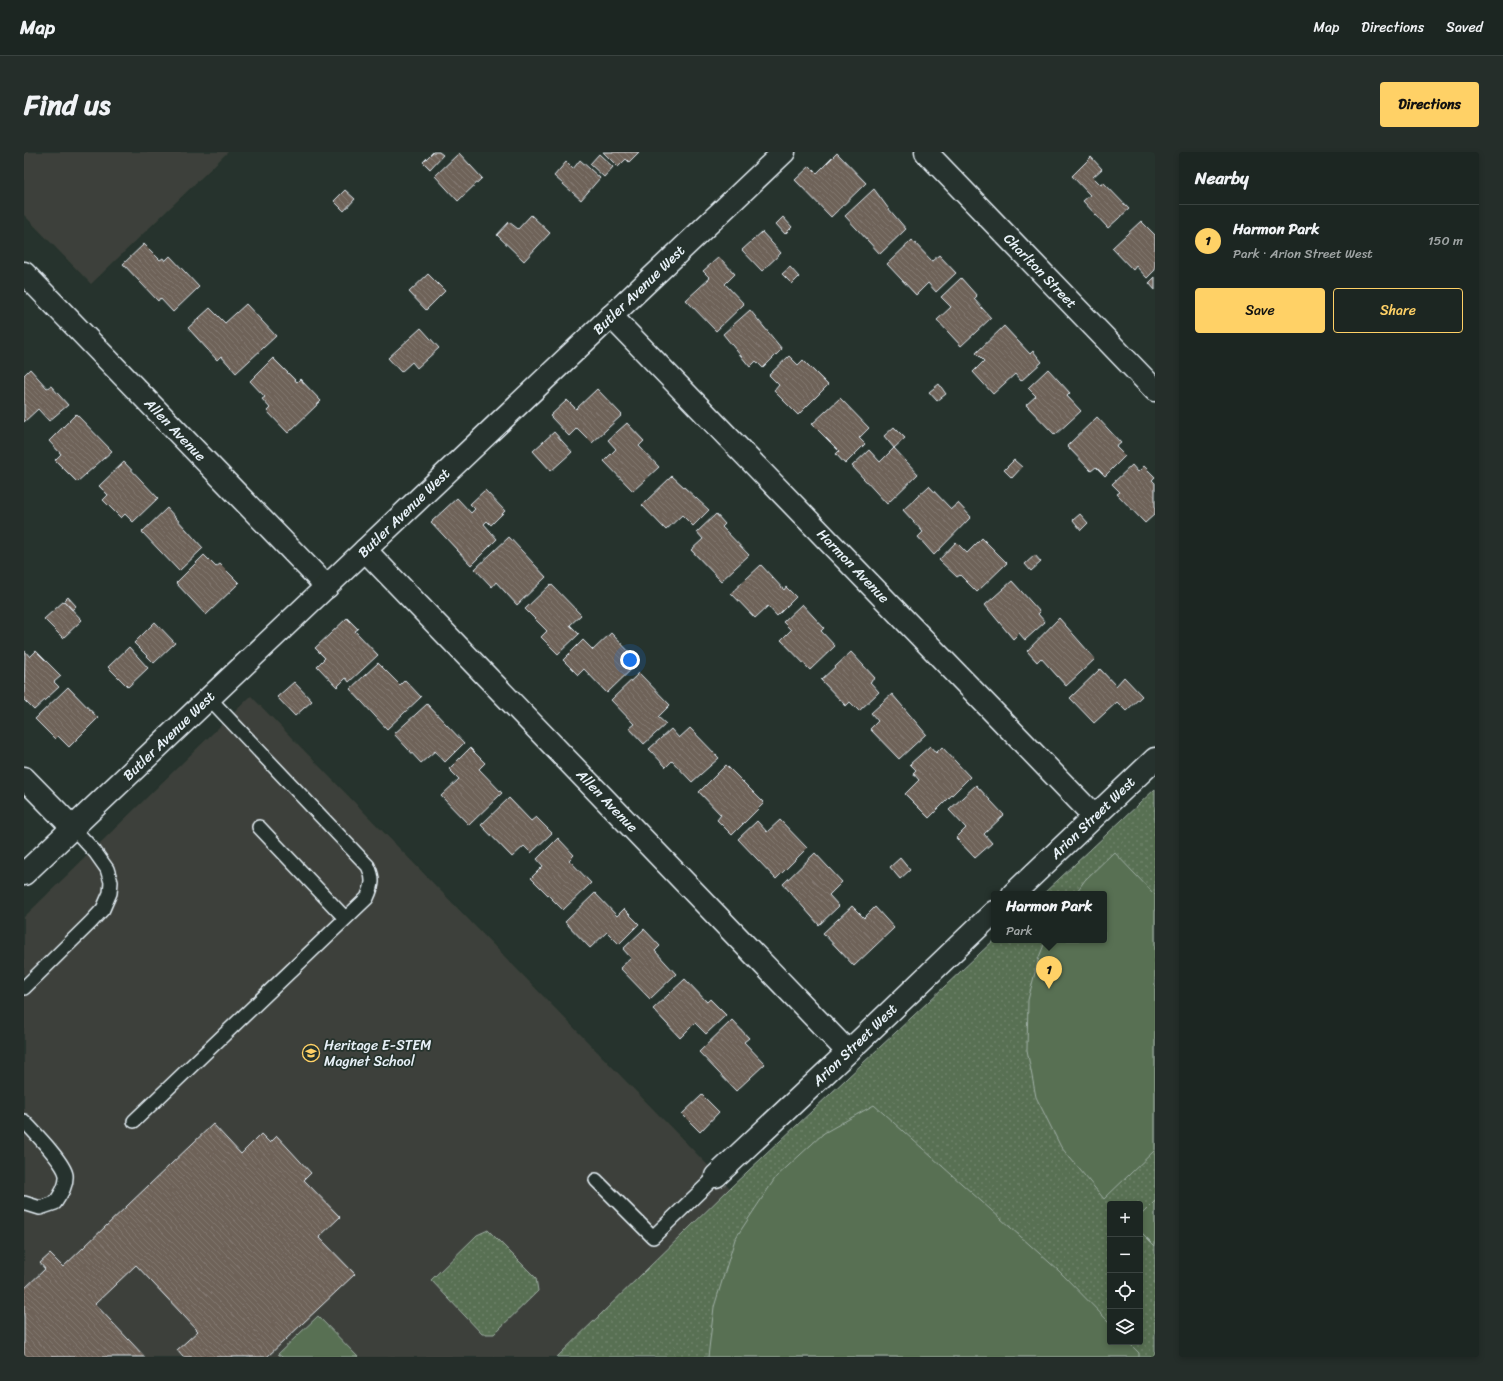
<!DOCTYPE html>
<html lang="en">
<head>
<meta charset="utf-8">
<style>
  body { margin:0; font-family:Sriracha,sans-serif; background:#252e2a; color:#f1f3f6 }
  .controls { position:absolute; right:12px; bottom:12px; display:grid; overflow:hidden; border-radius:4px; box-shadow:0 2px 6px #0003 }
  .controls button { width:36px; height:36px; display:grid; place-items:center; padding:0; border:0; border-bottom:1px solid #3a4340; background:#1c2622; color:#f1f3f6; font:20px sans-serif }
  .you { position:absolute; left:606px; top:508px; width:14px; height:14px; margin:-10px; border:3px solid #fff; border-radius:50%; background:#1a73e8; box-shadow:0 0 0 6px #1a73e833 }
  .badge { display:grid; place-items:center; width:26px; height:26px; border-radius:50%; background:#ffd166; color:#111; font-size:13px; font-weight:700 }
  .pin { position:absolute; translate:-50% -33px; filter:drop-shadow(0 1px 2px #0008) }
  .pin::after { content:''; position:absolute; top:21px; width:14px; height:12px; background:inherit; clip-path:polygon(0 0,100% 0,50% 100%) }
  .popup { position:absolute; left:967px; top:739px; width:116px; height:52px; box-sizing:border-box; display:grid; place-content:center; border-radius:4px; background:#1c2622; filter:drop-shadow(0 1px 3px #0005); font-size:13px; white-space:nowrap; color:#a0a5a5 }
  .popup b { font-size:15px; color:#f1f3f6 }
  .popup::after { content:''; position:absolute; left:50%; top:100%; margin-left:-8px; border:8px solid transparent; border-top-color:#1c2622 }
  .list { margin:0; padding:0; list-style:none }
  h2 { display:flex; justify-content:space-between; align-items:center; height:52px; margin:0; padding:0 16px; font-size:17px }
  h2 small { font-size:13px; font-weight:400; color:#a0a5a5 }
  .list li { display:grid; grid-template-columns:26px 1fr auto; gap:12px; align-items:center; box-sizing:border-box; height:72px; padding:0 16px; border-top:1px solid #3a4340 }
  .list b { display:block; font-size:15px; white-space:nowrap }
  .list p { margin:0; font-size:13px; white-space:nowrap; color:#a0a5a5 }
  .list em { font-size:13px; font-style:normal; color:#a0a5a5 }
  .actions { display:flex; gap:8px; padding:12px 16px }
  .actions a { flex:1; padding:9px 0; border:1px solid #ffd166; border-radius:4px; text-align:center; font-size:14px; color:#ffd166 }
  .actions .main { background:#ffd166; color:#111 }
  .icon { flex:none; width:22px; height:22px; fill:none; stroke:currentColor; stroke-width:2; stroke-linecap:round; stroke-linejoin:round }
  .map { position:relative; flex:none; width:1131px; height:1205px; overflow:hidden; border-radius:4px }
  header { display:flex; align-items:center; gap:24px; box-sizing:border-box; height:56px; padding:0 20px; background:#1c2622; border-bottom:1px solid #3a4340 }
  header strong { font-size:19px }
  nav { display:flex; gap:22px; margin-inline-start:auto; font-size:14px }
  .intro { display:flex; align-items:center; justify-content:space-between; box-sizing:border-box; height:96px; padding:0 24px }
  h1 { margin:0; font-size:28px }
  .button { padding:10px 18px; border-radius:4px; background:#ffd166; color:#111; font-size:14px; font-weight:700 }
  main { display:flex; gap:24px; padding:0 24px }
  aside { flex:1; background:#1c2622; border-radius:4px; box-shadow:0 2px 6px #0003 }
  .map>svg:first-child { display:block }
</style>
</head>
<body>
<header>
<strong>Map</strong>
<nav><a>Map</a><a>Directions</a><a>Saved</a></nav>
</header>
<div class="intro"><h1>Find us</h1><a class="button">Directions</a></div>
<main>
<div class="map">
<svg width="1131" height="1205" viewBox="0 0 1131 1205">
  <defs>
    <pattern id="park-dots" width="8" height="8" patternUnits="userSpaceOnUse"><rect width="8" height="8" fill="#586f53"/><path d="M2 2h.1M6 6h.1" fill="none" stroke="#70846c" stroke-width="1.8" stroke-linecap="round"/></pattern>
    <pattern id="building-back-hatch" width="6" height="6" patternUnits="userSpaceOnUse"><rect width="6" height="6" fill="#6e6259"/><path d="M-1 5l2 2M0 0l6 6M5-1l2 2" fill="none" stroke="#837972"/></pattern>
  </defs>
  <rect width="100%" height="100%" fill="#26332d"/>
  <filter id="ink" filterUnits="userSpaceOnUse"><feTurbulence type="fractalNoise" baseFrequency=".025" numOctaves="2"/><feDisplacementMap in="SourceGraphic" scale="8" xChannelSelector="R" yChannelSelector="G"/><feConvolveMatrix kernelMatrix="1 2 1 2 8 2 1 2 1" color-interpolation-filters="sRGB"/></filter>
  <g filter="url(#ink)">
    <path fill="#3c413a" d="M 0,0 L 204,0 L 67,132 L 0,63 Z
      M 227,544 L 706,1036 L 533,1205 L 0,1205 L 0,765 Z"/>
    <path fill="url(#park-dots)" stroke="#a0b0a6" fill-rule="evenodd" d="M 1131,637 L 1131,1205 L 533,1205 L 706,1036 L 970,788 L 1080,788 L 1080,742 L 1019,742 ZM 1086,1052 L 1116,1052 L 1116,1190 L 1086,1190 Z
      M 464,1078 L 512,1126 L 514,1139 L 470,1182 L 458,1182 L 407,1128 L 453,1083 Z"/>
    <path fill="#586f53" stroke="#a0b0a6" d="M 1090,700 L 1131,743 L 1131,998 L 1080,1047 L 1037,995 L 1012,945 L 1003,898 L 1004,848 L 1015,805 L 1022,788 L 1080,788 L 1080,742 L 1051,742 L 1061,728 Z
      M 850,953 L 1035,1119 L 1086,1171 L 1086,1190 L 1104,1190 L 1115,1201 L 1115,1205 L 684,1205 L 690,1155 L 711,1087 L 752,1025 L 800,981 Z
      M 1131,1049 L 1131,1094 L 1116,1079 L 1116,1064 Z
      M 294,1164 L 334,1205 L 258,1205 L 254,1202 Z"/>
    <path fill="url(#building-back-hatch)" stroke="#e8f1f8" d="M 409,0 L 415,0 L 419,3 L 406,17 L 399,10 Z
      M 579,0 L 615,0 L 605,10 L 602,7 L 594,15 Z
      M 435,1 L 458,26 L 434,49 L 411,24 Z
      M 813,1 L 842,31 L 807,65 L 771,28 L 786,14 L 793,21 Z
      M 575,2 L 589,15 L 580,25 L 566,12 Z
      M 1067,5 L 1078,17 L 1069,25 L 1077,33 L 1079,30 L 1105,57 L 1084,76 L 1059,49 L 1066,43 L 1048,24 Z
      M 556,8 L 576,26 L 557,48 L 530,24 L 542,10 L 549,17 Z
      M 850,37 L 864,56 L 882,77 L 856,102 L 821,64 Z
      M 321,38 L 331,47 L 320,59 L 310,49 Z
      M 507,63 L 526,81 L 500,109 L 473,83 L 485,70 L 494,77 Z
      M 759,65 L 768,75 L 761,82 L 752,72 Z
      M 1117,69 L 1131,83 L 1131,118 L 1123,126 L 1112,114 L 1109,118 L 1088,96 Z
      M 738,80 L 757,101 L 738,119 L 718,98 Z
      M 888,88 L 908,109 L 915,103 L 932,121 L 912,140 L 904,131 L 892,143 L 863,112 Z
      M 120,92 L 136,108 L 139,106 L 141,109 L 146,104 L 175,135 L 149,160 L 136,146 L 134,149 L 99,112 Z
      M 695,105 L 711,122 L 701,132 L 720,152 L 692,179 L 662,148 L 686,126 L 679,119 Z
      M 766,115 L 775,125 L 768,132 L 758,122 Z
      M 404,122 L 421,139 L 402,158 L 385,140 Z
      M 1131,125 L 1131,138 L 1125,131 Z
      M 937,126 L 953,144 L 950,147 L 967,166 L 937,194 L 913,168 L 927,155 L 917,145 Z
      M 222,152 L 252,184 L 212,221 L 197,204 L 193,208 L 164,176 L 186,156 L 201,171 Z
      M 726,158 L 758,197 L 739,216 L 732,209 L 726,215 L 699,182 Z
      M 980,174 L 1006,202 L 1009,199 L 1018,210 L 997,229 L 991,222 L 969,242 L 949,220 L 960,209 L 952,201 Z
      M 397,176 L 415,196 L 393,216 L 388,210 L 377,220 L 364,206 Z
      M 765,204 L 774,213 L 779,208 L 804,233 L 774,263 L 750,239 L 755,233 L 745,223 Z
      M 249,206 L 273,230 L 276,227 L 297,249 L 264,281 L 243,259 L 246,256 L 238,247 L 241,245 L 226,229 Z
      M 6,217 L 23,236 L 27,234 L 44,253 L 25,269 L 14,257 L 0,270 L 0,223 Z
      M 1024,217 L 1046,241 L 1043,244 L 1057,259 L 1031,283 L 1002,253 L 1012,244 L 1004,236 Z
      M 915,232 L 922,242 L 913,249 L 905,240 Z
      M 573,237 L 598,263 L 568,291 L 553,276 L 545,284 L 526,264 L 543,248 L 552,257 Z
      M 816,246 L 845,276 L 835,286 L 841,292 L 821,312 L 812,302 L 815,299 L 788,272 Z
      M 52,262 L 88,299 L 53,330 L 31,308 L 37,302 L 25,289 Z
      M 1073,265 L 1097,291 L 1092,295 L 1101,304 L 1081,324 L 1072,315 L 1067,319 L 1043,294 Z
      M 603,271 L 620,289 L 615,294 L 635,315 L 609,339 L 580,309 L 592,297 L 584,288 Z
      M 870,275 L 881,286 L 870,296 L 860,284 Z
      M 530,280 L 548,300 L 527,319 L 509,299 Z
      M 870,296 L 894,322 L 863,352 L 828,314 L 845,298 L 856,310 Z
      M 990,308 L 998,315 L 988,326 L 980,318 Z
      M 100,310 L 134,346 L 109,370 L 101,362 L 97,366 L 79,348 L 84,343 L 75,334 Z
      M 1108,313 L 1114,320 L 1120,314 L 1131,325 L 1128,328 L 1131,331 L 1131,362 L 1121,371 L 1093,342 L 1096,340 L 1088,332 Z
      M 648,324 L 685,358 L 669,374 L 658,363 L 642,378 L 618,353 Z
      M 905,334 L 927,357 L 934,351 L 947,365 L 910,403 L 894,385 L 899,380 L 879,358 Z
      M 461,338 L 481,359 L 467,373 L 463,369 L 460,372 L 473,387 L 447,413 L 407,370 L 433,346 L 447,361 L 451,357 L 446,352 Z
      M 143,356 L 179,396 L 155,419 L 118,380 Z
      M 692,362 L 701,372 L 698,375 L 725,403 L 697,429 L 667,398 L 679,387 L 673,380 Z
      M 1056,362 L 1064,371 L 1057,378 L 1049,368 Z
      M 485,385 L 522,425 L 493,453 L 472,430 L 468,435 L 451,417 Z
      M 958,386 L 983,411 L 953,440 L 936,423 L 933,425 L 915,408 L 932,390 L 943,401 Z
      M 180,403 L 192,415 L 196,412 L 215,431 L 182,463 L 152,431 Z
      M 1011,403 L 1017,410 L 1007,419 L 1001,412 Z
      M 737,413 L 760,438 L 762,435 L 772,445 L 753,464 L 744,454 L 731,466 L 707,441 Z
      M 988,429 L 1016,460 L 1014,462 L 1021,470 L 1001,488 L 995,481 L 989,487 L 961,453 Z
      M 527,432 L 557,463 L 546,473 L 555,482 L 534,502 L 517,485 L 523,479 L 501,457 Z
      M 44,445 L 52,454 L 48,458 L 40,449 Z
      M 40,449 L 58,468 L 39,486 L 20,467 Z
      M 778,452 L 800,476 L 797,479 L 811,494 L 786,518 L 757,488 L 767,478 L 759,470 Z
      M 323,466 L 334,477 L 331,479 L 354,503 L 325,530 L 322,526 L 313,535 L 293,514 L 301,506 L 291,496 Z
      M 1035,466 L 1071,507 L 1042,534 L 1017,506 L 1013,510 L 1003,499 Z
      M 131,470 L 151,491 L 130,511 L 110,491 Z
      M 587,481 L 615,510 L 583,541 L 560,517 L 554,523 L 539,508 L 559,488 L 569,498 Z
      M 105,495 L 124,516 L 104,535 L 84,515 Z
      M 1,499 L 6,505 L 12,499 L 37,524 L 30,530 L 35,535 L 10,558 L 0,548 Z
      M 827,500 L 851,526 L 846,530 L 855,540 L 835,559 L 826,550 L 822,554 L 797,528 Z
      M 354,511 L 376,533 L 381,528 L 397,545 L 363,577 L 326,537 Z
      M 1076,517 L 1092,534 L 1100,525 L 1118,544 L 1102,559 L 1093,550 L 1070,571 L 1046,546 Z
      M 615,521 L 646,553 L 634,565 L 642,572 L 620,592 L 605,576 L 610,572 L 587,548 Z
      M 270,530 L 288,549 L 271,564 L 253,545 Z
      M 44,535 L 74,566 L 45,595 L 34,584 L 31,587 L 11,567 Z
      M 868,542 L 902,582 L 875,607 L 846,577 L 854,569 L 847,561 Z
      M 403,552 L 440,591 L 421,610 L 411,599 L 397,611 L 370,582 Z
      M 666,576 L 695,606 L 668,630 L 648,609 L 642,615 L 625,597 L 647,577 L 655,586 Z
      M 906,594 L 912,601 L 918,595 L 946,625 L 905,666 L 881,642 L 895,628 L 889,621 L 892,618 L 886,612 Z
      M 446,596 L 461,611 L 455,617 L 478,641 L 445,673 L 417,644 L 435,627 L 425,617 Z
      M 702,613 L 740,651 L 708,683 L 693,668 L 697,663 L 675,640 Z
      M 952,633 L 980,663 L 960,682 L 968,691 L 951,706 L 932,686 L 942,676 L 925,658 Z
      M 485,646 L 507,669 L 512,665 L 528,681 L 507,701 L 500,694 L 488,705 L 457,673 Z
      M 756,668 L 783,696 L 752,727 L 714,687 L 733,669 L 743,680 Z
      M 534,686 L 550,703 L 545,708 L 567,731 L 539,758 L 507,726 L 519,714 L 513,707 Z
      M 791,701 L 818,730 L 805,743 L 815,754 L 795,773 L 759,732 Z
      M 876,706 L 886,718 L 876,727 L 866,715 Z
      M 571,741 L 593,764 L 600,757 L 615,772 L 595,792 L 583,780 L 566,796 L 541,770 Z
      M 828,754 L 840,766 L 851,755 L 870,776 L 830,814 L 799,781 Z
      M 620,777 L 636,794 L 631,799 L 652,822 L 626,847 L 596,816 L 607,806 L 599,797 Z
      M 661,827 L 683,850 L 686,847 L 702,863 L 682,882 L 671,871 L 656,886 L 629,857 Z
      M 708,868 L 725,886 L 720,890 L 741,912 L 712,939 L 675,900 Z
      M 678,943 L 695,960 L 676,980 L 658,962 Z
      M 189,972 L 217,1002 L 237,982 L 246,991 L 253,984 L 287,1021 L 280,1028 L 316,1065 L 295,1085 L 331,1122 L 243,1205 L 159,1205 L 153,1198 L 174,1179 L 112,1113 L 71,1152 L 121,1205 L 0,1205 L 0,1137 L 21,1117 L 16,1111 L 26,1102 L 39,1115 Z"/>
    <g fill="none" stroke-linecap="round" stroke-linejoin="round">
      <g stroke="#e8f1f8" stroke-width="16">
        <path id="service" d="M 235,675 L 321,766
          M 0,836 L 67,770 L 79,757 L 86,741 L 87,730 L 83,717 L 71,700 L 49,676
          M 0,969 C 9,979 40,1010 42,1023 C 43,1034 36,1043 31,1051 L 16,1056 L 0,1051
          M 110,969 L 343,746 C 349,733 350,727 344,714 L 185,546
          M 572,1028 L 629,1085 L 692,1024"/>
      </g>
      <g stroke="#e8f1f8" stroke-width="25">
        <path id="minor" d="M 0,121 L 303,435
          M 587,164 L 1070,664
          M 341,398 L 824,900
          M 0,626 L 49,676
          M 989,742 L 1131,607
          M 692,1024 L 824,900 L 970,760"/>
      </g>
      <g stroke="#e8f1f8" stroke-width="25">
        <path id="tertiary" d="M 902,0 L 1131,238
          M 0,722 L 760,0"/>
      </g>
      <use href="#service" stroke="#26332d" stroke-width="13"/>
      <use href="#minor" stroke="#26332d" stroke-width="22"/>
      <use href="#tertiary" stroke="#26332d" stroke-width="22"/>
    </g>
  </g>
  <defs>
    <g id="school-ring" transform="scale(0.9)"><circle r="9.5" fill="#26332d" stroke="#ffd166" stroke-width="1.5"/><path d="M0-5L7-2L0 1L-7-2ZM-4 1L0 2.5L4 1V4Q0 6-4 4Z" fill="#ffd166"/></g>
  </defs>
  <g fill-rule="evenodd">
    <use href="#school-ring" x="287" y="901"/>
  </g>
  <g text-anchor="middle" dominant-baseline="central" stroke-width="3.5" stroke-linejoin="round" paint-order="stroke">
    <g font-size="14" fill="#e8f1f8" stroke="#26332d">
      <text transform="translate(1016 119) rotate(46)">Charlton Street</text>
      <text transform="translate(615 138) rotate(-44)">Butler Avenue West</text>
      <text transform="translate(151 278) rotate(46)">Allen Avenue</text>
      <text transform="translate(380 361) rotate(-44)">Butler Avenue West</text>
      <text transform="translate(829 414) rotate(46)">Harmon Avenue</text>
      <text transform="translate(145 584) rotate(-44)">Butler Avenue West</text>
      <text transform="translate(583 649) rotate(46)">Allen Avenue</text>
      <text transform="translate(1069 666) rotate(-44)">Arion Street West</text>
      <text transform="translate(831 893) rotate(-44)">Arion Street West</text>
    </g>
    <g font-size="14" fill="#e8f1f8" stroke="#26332d" text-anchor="start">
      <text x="300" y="893">Heritage E-STEM<tspan x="300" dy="16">Magnet School</tspan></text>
    </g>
  </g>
</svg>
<div class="controls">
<button>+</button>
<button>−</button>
<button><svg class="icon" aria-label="locate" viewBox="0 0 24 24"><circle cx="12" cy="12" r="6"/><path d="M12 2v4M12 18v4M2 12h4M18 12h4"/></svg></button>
<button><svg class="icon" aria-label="layers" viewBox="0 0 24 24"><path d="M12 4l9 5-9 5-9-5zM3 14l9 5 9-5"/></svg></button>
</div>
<div class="you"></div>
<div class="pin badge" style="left:1025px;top:837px">1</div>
<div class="popup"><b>Harmon Park</b>Park</div>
</div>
<aside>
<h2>Nearby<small></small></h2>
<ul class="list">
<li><span class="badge">1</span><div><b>Harmon Park</b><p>Park · Arion Street West</p></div><em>150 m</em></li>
</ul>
<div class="actions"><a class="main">Save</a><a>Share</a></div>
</aside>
</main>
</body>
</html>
